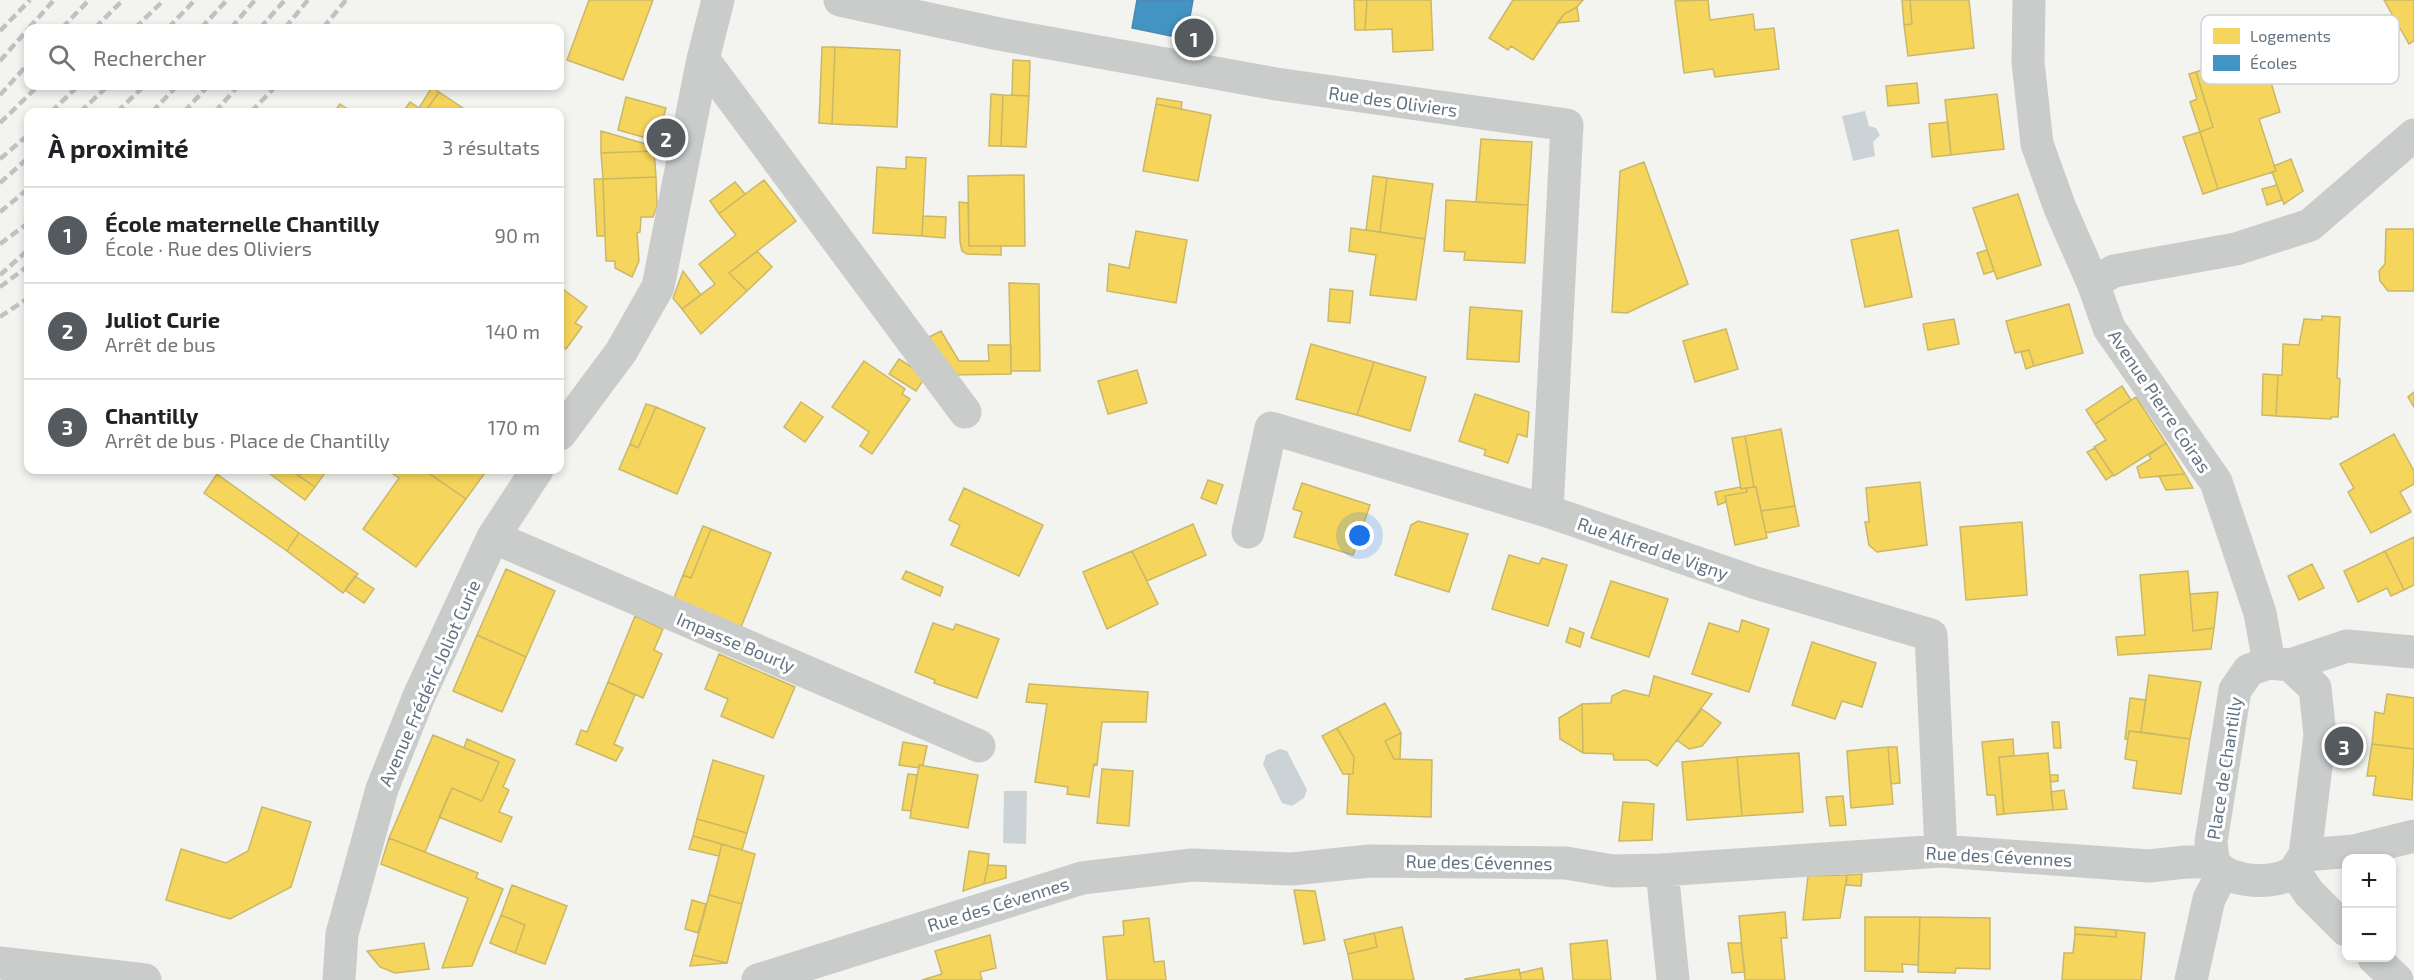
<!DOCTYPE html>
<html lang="fr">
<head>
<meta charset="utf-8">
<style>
  body { margin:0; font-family:"Exo 2",sans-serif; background:#f2f2f2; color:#202124 }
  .controls { position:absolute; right:18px; bottom:18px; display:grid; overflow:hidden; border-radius:12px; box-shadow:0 3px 9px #0003 }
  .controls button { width:54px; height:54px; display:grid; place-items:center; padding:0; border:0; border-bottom:2px solid #e0e0e0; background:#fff; color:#202124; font:30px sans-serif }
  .you { position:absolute; left:1360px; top:536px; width:21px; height:21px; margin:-15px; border:4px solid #fff; border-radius:50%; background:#1a73e8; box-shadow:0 0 0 9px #1a73e833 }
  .badge { display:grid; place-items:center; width:39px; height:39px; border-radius:50%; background:#555a5f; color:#fff; font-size:20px; font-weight:700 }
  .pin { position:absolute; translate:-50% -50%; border:3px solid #fff; box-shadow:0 2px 6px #0006 }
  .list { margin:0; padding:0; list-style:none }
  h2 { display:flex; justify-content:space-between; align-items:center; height:78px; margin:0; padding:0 24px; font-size:26px }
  h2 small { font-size:20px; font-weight:400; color:#757577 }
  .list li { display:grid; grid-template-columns:39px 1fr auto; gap:18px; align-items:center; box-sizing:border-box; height:96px; padding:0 24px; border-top:2px solid #e0e0e0 }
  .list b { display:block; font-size:22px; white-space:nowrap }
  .list p { margin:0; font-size:20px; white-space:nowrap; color:#757577 }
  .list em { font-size:20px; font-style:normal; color:#757577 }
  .icon { flex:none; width:33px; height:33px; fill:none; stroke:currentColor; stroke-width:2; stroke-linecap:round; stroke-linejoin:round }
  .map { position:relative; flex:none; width:2414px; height:980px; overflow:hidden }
  .search { position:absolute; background:#fff; box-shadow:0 3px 9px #0003; left:24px; top:24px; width:540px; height:66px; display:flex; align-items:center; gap:15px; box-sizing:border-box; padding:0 21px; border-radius:12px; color:#757577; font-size:22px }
  .panel { position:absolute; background:#fff; box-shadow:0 3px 9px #0003; left:24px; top:108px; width:540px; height:366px; border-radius:12px }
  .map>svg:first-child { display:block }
</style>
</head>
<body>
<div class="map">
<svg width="2414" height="980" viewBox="0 0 2414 980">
  <rect width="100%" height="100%" fill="#f3f3f0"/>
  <path fill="#cbd3d6" d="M 1865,111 L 1869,126 L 1876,128 L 1880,135 L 1873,142 L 1875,156 L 1853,161 L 1842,116 Z
    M 1280,749 L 1287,751 L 1307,790 L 1304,798 L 1292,806 L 1282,803 L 1263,764 L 1266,755 Z
    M 1004,791 L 1027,791 L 1026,844 L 1003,843 Z"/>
  <path fill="#f6d55c" stroke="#cab867" stroke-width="1.5" d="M 589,0 L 653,0 L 623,80 L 567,60 Z
    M 1354,0 L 1367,0 L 1365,30 L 1355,30 Z
    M 1367,0 L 1431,0 L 1433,50 L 1393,52 L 1392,29 L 1365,30 Z
    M 1513,0 L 1583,0 L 1577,7 L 1564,14 L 1533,60 L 1511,46 L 1508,50 L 1489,38 Z
    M 1708,0 L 1710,20 L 1753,14 L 1755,30 L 1774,28 L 1779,69 L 1715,77 L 1713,69 L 1684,73 L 1675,1 Z
    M 1902,0 L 1910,0 L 1912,24 L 1904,25 Z
    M 1910,0 L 1969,0 L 1974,48 L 1908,56 L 1904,25 L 1912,24 Z
    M 2384,0 L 2414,0 L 2414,41 L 2409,44 Z
    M 1577,7 L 1579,21 L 1557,23 L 1564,14 Z
    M 822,47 L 835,47 L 832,124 L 819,123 Z
    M 835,47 L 900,50 L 897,127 L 832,124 Z
    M 2261,50 L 2280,112 L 2259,119 L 2276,171 L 2218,189 L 2200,132 L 2213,127 L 2196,72 Z
    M 1013,60 L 1030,61 L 1029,96 L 1012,95 Z
    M 2196,72 L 2213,127 L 2200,132 L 2190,102 L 2197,99 L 2189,74 Z
    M 1917,83 L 1919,103 L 1888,106 L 1886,86 Z
    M 432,87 L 439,92 L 425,112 L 419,108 Z
    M 439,92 L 469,112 L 403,112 L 410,102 L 425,112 Z
    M 991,94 L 1003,95 L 1001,146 L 989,146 Z
    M 1997,94 L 2004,149 L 1951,155 L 1945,100 Z
    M 1003,95 L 1029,96 L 1026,147 L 1001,146 Z
    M 626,97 L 666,108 L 657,141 L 618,130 Z
    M 1157,98 L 1182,102 L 1181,109 L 1156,104 Z
    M 340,104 L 352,112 L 334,112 Z
    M 1156,104 L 1211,115 L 1198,181 L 1143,171 Z
    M 1948,122 L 1951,155 L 1932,157 L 1929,124 Z
    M 601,131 L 656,147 L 654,151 L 601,153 Z
    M 2200,132 L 2218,189 L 2203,194 L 2183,137 Z
    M 1481,139 L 1532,142 L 1528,205 L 1476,202 Z
    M 654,151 L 656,177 L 603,179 L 601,153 Z
    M 906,157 L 926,158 L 922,236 L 873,233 L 877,167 L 906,169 Z
    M 2291,159 L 2303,191 L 2284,204 L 2272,172 L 2276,171 L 2274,166 Z
    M 1644,162 L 1688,284 L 1627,313 L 1612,312 L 1620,171 Z
    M 1024,175 L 1025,246 L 969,246 L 968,176 Z
    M 1373,176 L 1387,178 L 1380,232 L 1366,230 Z
    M 656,177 L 657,206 L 653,217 L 641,217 L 640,232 L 637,233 L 639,261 L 632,277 L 615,268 L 615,261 L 606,261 L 603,179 Z
    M 1387,178 L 1433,184 L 1425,239 L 1380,232 Z
    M 594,179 L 603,179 L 605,236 L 597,236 Z
    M 764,180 L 796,221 L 729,273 L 747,291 L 701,334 L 682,309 L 715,284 L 699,264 L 736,235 L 719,214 Z
    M 735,182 L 745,194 L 719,214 L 710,201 Z
    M 2277,185 L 2282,200 L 2267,205 L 2262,189 Z
    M 2018,194 L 2041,265 L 1997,279 L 1973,208 Z
    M 1446,200 L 1528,205 L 1525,263 L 1464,260 L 1465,252 L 1444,251 Z
    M 959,202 L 968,203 L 969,246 L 1001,246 L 1001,255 L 967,254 L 962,251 L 960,242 Z
    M 923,216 L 946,217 L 945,238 L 922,236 Z
    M 1351,228 L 1425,239 L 1416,300 L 1370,295 L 1376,255 L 1349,251 Z
    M 2386,229 L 2414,229 L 2414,291 L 2388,291 L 2380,281 L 2379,271 L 2385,264 Z
    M 1898,230 L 1912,297 L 1865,307 L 1851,240 Z
    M 1136,231 L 1187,240 L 1176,303 L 1107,291 L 1109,264 L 1129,268 Z
    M 1987,250 L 1994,271 L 1984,274 L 1977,253 Z
    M 757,251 L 772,267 L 747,291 L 729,273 Z
    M 683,271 L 701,295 L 682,309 L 673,298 Z
    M 1009,283 L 1039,284 L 1040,371 L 1011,371 Z
    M 560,287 L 587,307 L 575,323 L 582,327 L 566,349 L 560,344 Z
    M 1330,289 L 1353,291 L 1350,323 L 1328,321 Z
    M 2069,304 L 2083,353 L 2034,366 L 2029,350 L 2015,353 L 2006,321 Z
    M 1470,307 L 1522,311 L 1519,362 L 1467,359 Z
    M 2322,316 L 2340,317 L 2337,378 L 2340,379 L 2338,417 L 2331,417 L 2331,419 L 2276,416 L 2278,375 L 2282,375 L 2283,344 L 2299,345 L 2304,319 L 2322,320 Z
    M 1954,319 L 1959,344 L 1928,350 L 1923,324 Z
    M 1726,329 L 1738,369 L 1695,382 L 1683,341 Z
    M 941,331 L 959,361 L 989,361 L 988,345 L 1011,345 L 1011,374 L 949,375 L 923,340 Z
    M 1311,344 L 1374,362 L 1357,415 L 1296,399 Z
    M 2029,350 L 2034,366 L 2026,369 L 2021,352 Z
    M 899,359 L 926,376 L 916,391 L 889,374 Z
    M 864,361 L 905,389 L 902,394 L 910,399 L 872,454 L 860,446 L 869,432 L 832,407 Z
    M 1374,362 L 1426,377 L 1410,431 L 1357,415 Z
    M 1137,370 L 1147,403 L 1108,414 L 1098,381 Z
    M 2263,374 L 2278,375 L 2276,416 L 2262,415 Z
    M 2122,386 L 2131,400 L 2095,424 L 2086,410 Z
    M 2414,392 L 2414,407 L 2408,397 Z
    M 1475,394 L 1529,412 L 1527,437 L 1518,434 L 1508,463 L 1484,455 L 1486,450 L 1459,441 Z
    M 2136,397 L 2166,443 L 2114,476 L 2094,447 L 2106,440 L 2095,424 Z
    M 801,402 L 823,417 L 805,442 L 784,427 Z
    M 646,404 L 656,407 L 638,448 L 630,444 Z
    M 656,407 L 705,428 L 677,494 L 619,469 L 630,444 L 638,448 Z
    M 1781,429 L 1795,506 L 1761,511 L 1756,487 L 1754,487 L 1745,436 Z
    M 2394,434 L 2414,471 L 2414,484 L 2400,492 L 2411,512 L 2371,533 L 2348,492 L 2354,488 L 2340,464 Z
    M 1745,436 L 1754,487 L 1741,489 L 1732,438 Z
    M 2166,443 L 2185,474 L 2140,478 L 2137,467 L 2151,459 L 2149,455 Z
    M 2095,448 L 2113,475 L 2106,480 L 2087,452 Z
    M 267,470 L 290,470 L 315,487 L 305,500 L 266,471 Z
    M 290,470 L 304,470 L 299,476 Z
    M 304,470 L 327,470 L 315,487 L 299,476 Z
    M 387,470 L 424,470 L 466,499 L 416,567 L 363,529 L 399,478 Z
    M 424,470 L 487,470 L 466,499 Z
    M 217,474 L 299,533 L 287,551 L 204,493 Z
    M 2185,474 L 2193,488 L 2166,490 L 2159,476 Z
    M 1208,480 L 1223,485 L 1216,504 L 1201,498 Z
    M 1920,482 L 1927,545 L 1877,552 L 1869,545 L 1865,522 L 1869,522 L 1866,488 Z
    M 1302,483 L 1370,505 L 1353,555 L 1294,537 L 1302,512 L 1293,509 Z
    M 1740,487 L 1741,489 L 1746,488 L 1747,492 L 1725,496 L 1726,502 L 1718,505 L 1715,492 Z
    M 1756,487 L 1767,538 L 1735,545 L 1725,496 L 1747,492 L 1746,488 Z
    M 964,488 L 1043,525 L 1019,576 L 951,545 L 960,525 L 949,520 Z
    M 1795,506 L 1799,526 L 1766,533 L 1761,511 Z
    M 1418,521 L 1468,534 L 1449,592 L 1395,575 L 1411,525 Z
    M 2022,522 L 2027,595 L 1966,600 L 1960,527 Z
    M 1193,524 L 1206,555 L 1147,581 L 1132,551 Z
    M 703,526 L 711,529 L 691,578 L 683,575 Z
    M 711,529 L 771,553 L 739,632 L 672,603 L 683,575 L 691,578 Z
    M 299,533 L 358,574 L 343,593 L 287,551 Z
    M 2414,537 L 2414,585 L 2404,590 L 2385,551 Z
    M 1132,551 L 1158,604 L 1107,629 L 1083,572 Z
    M 2385,551 L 2404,590 L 2391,596 L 2387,588 L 2358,602 L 2344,571 Z
    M 1509,555 L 1539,564 L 1542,558 L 1567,565 L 1548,626 L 1492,609 Z
    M 2312,564 L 2324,588 L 2299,600 L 2288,576 Z
    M 506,569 L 555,591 L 526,657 L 477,635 Z
    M 906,571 L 943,587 L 940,596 L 902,579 Z
    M 2188,571 L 2193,631 L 2214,628 L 2211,649 L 2118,655 L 2116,637 L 2145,635 L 2140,575 Z
    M 355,576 L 374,589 L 364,603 L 345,590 Z
    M 1611,581 L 1668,599 L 1649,657 L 1591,638 Z
    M 2218,592 L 2214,628 L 2193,631 L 2190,594 Z
    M 635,616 L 663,629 L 654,650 L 662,654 L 643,698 L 608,682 Z
    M 1742,620 L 1769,629 L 1749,692 L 1692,674 L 1709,623 L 1739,632 Z
    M 933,623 L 953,630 L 956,624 L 999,639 L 977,698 L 934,683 L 935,680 L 915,672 Z
    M 1570,628 L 1584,633 L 1580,647 L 1566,642 Z
    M 477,635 L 526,657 L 502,712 L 453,691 Z
    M 1812,642 L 1876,663 L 1862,707 L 1842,701 L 1835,719 L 1792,705 Z
    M 719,654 L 795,687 L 773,738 L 721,716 L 728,699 L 705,689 Z
    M 2149,675 L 2201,682 L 2190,739 L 2141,732 Z
    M 1654,676 L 1712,694 L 1657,766 L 1648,760 L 1614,760 L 1613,754 L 1583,753 L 1582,704 L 1611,703 L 1612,696 L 1624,690 L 1649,696 Z
    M 608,682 L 635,695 L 614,744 L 623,748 L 616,761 L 576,744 L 581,730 L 587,732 Z
    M 1029,684 L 1148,692 L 1146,722 L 1102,722 L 1097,765 L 1094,764 L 1089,797 L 1067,794 L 1068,787 L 1035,782 L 1047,704 L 1026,702 Z
    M 2387,694 L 2414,698 L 2414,749 L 2372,744 L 2375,712 L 2384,714 Z
    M 2130,698 L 2146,700 L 2141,732 L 2129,731 L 2128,739 L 2125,739 Z
    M 1385,703 L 1401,733 L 1385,741 L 1394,759 L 1432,760 L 1431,817 L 1347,814 L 1349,774 L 1353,774 L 1354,757 L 1337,728 Z
    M 1582,704 L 1583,753 L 1560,739 L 1559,718 Z
    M 1702,709 L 1721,723 L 1702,746 L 1689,749 L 1677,740 Z
    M 2052,722 L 2059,722 L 2061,748 L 2054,748 Z
    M 1337,728 L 1354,757 L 1353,774 L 1343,774 L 1322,736 Z
    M 2129,731 L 2190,739 L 2181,794 L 2133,788 L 2137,761 L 2125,759 Z
    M 1401,733 L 1400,759 L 1394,759 L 1385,741 Z
    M 433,735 L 499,762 L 482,801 L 452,788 L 425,852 L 389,838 Z
    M 467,739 L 515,760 L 503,787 L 509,790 L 499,812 L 512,817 L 501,842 L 439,817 L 452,788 L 482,801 L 499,762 L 464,748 Z
    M 2013,739 L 2014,756 L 1999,757 L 2004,814 L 1997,815 L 1995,795 L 1987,795 L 1982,742 Z
    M 903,742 L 927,746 L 923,765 L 919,765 L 919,768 L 899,765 Z
    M 2372,744 L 2414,749 L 2412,800 L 2373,795 L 2376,776 L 2367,776 Z
    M 1888,747 L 1897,747 L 1900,783 L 1891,784 Z
    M 1888,747 L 1893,804 L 1851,808 L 1847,751 Z
    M 1799,753 L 1803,812 L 1742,816 L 1737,757 Z
    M 2048,753 L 2053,810 L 2004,814 L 1999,757 Z
    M 1737,757 L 1742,816 L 1687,820 L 1682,762 Z
    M 713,760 L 764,776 L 747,833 L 697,819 Z
    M 919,765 L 978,775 L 968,828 L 910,818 Z
    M 1102,769 L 1133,771 L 1129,826 L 1097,823 Z
    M 908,774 L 917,775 L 911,811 L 902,810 Z
    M 2050,775 L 2058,775 L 2058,781 L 2051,782 Z
    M 2064,790 L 2067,809 L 2053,810 L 2051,792 Z
    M 1843,796 L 1846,825 L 1830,826 L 1826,797 Z
    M 1623,802 L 1654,804 L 1652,840 L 1619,841 Z
    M 262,807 L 311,822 L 291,887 L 230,919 L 166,900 L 181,849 L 226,863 L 248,851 Z
    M 697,819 L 747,833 L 742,850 L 693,836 Z
    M 693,836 L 722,844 L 719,856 L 689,849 Z
    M 389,838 L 478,873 L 476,878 L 503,889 L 472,966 L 442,968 L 468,898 L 381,864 Z
    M 722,844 L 755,854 L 742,904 L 709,895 Z
    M 969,851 L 989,854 L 988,865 L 984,884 L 963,891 Z
    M 988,865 L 1006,866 L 1006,878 L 984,884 Z
    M 1862,874 L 1861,886 L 1846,885 L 1847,875 Z
    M 1847,875 L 1840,918 L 1803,920 L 1808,876 Z
    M 512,885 L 567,906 L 545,964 L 515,953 L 525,925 L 501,915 Z
    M 1294,890 L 1315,891 L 1325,940 L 1304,944 Z
    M 709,895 L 742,904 L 727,963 L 693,955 Z
    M 692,900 L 706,904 L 698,933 L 685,929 Z
    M 1785,912 L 1787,938 L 1781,938 L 1785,980 L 1745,980 L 1739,916 Z
    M 501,915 L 525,925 L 515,953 L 490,943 Z
    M 1865,917 L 1920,917 L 1918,965 L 1902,964 L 1903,972 L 1865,971 Z
    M 1920,917 L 1990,918 L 1990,969 L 1956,968 L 1955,973 L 1918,972 Z
    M 1149,918 L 1154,962 L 1164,961 L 1166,980 L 1107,980 L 1103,937 L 1124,935 L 1123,921 Z
    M 1402,927 L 1414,980 L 1353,980 L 1348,954 L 1377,947 L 1374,933 Z
    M 2075,927 L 2116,930 L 2116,937 L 2075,934 Z
    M 2116,930 L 2145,933 L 2141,980 L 2062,980 L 2064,953 L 2073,953 L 2075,934 L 2116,937 Z
    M 1374,933 L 1377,947 L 1348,954 L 1344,940 Z
    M 990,935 L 996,968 L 980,972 L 982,980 L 922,980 L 942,974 L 935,951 Z
    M 1607,940 L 1611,980 L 1573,980 L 1570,944 Z
    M 424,943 L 429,969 L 395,973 L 380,967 L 367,951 Z
    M 1728,943 L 1741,943 L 1745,972 L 1732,973 Z
    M 693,955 L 727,963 L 690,966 Z
    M 1542,968 L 1544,980 L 1521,980 L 1520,973 Z
    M 1519,969 L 1521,980 L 1466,980 L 1465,979 Z"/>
  <path fill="#4393c3" stroke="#4c89b0" stroke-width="1.5" d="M 1137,0 L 1193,0 L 1186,39 L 1132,28 Z"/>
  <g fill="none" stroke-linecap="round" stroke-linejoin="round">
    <path stroke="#cacccc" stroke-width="33" d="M 840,0 L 999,34 L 1276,84 L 1567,125 L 1547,511
      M 2029,0 L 2028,62 L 2037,144 L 2060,208 L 2093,283 L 2109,328 L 2216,482 L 2260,613 L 2269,663
      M 703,59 L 965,412
      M 2093,283 L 2114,271 L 2236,249 L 2310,225 L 2414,135
      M 560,434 L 621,352 L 658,287 L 703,59 L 718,0
      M 1248,532 L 1271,428 L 1547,511 L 1756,583 L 1931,635 L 1941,851
      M 493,537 L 979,746
      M 2269,663 L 2290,665 L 2315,688 L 2320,735 L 2305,855 C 2301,860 2298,867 2294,871 C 2277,886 2229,883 2216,865 C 2212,859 2212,849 2211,842 L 2235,690 L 2249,670 Z
      M 2290,665 L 2347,646 L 2414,652
      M 2305,855 L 2354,851 L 2414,836
      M 1662,870 L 1673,980
      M 2294,871 L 2309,893 L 2346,930
      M 2374,958 L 2397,980
      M 0,963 L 145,980
      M 339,980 L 342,934 L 382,789 L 419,696 L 493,537 L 537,470
      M 758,980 L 1082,878 L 1192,865 L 1292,869 L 1370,861 L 1566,863 L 1613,871 L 1662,870 L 1941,851 L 2149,866 L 2186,862 L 2214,862
      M 2191,980 L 2209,899 L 2223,872"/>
    <path stroke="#c0c2c2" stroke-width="4.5" stroke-dasharray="9 4.5" stroke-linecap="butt" d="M 29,28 L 54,0
      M 62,28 L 89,0
      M 95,28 L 123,0
      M 135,28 L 164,0
      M 168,28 L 195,0
      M 201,28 L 227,0
      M 231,28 L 255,0
      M 260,28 L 285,0
      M 285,28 L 308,0
      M 323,28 L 346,0
      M 0,31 L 30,0
      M 0,61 L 28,29
      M 0,95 L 28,64
      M 51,112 L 78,86
      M 80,112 L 108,86
      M 117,112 L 144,86
      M 152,112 L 177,86
      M 184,112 L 208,86
      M 215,112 L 238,86
      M 251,112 L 276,86
      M 0,123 L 38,86
      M 0,159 L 28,135
      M 0,183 L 28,158
      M 0,212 L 28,189
      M 0,244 L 28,223
      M 0,275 L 28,250
      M 0,287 L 28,266
      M 0,317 L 28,298"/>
  </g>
  <g text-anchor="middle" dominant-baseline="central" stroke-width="6" stroke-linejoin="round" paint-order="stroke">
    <g font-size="18" fill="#627382" stroke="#fff">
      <text transform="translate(1393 101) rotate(8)">Rue des Oliviers</text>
      <text transform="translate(2160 401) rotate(56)">Avenue Pierre Coiras</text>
      <text transform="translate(1653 548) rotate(19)">Rue Alfred de Vigny</text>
      <text transform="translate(736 642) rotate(23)">Impasse Bourly</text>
      <text transform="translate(429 683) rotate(-66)">Avenue Frédéric Joliot Curie</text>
      <text transform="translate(2224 768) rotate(-81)">Place de Chantilly</text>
      <text transform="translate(1999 856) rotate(3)">Rue des Cévennes</text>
      <text transform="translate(1479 862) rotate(1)">Rue des Cévennes</text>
      <text transform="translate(998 904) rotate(-17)">Rue des Cévennes</text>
    </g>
  </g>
  <rect x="2201" y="15" width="198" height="69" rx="9" fill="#fff" stroke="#d0d5da" stroke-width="1.5"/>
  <rect x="2213" y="28" width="27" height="16" fill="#f6d55c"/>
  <rect x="2213" y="55" width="27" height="16" fill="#4393c3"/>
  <g font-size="16" fill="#627382">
    <text x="2250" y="42">Logements</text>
    <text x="2250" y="69">Écoles</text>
  </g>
</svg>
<div class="controls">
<button>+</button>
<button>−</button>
</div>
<div class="you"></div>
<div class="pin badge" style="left:1194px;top:38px">1</div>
<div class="pin badge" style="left:666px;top:138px">2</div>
<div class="pin badge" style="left:2344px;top:746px">3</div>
<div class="search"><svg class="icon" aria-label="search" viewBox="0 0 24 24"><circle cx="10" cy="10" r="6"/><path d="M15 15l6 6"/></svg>Rechercher</div>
<section class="panel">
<h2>À proximité<small>3 résultats</small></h2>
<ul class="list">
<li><span class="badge">1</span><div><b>École maternelle Chantilly</b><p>École · Rue des Oliviers</p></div><em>90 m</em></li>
<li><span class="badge">2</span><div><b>Juliot Curie</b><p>Arrêt de bus</p></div><em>140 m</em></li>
<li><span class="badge">3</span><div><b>Chantilly</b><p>Arrêt de bus · Place de Chantilly</p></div><em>170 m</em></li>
</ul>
</section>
</div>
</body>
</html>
